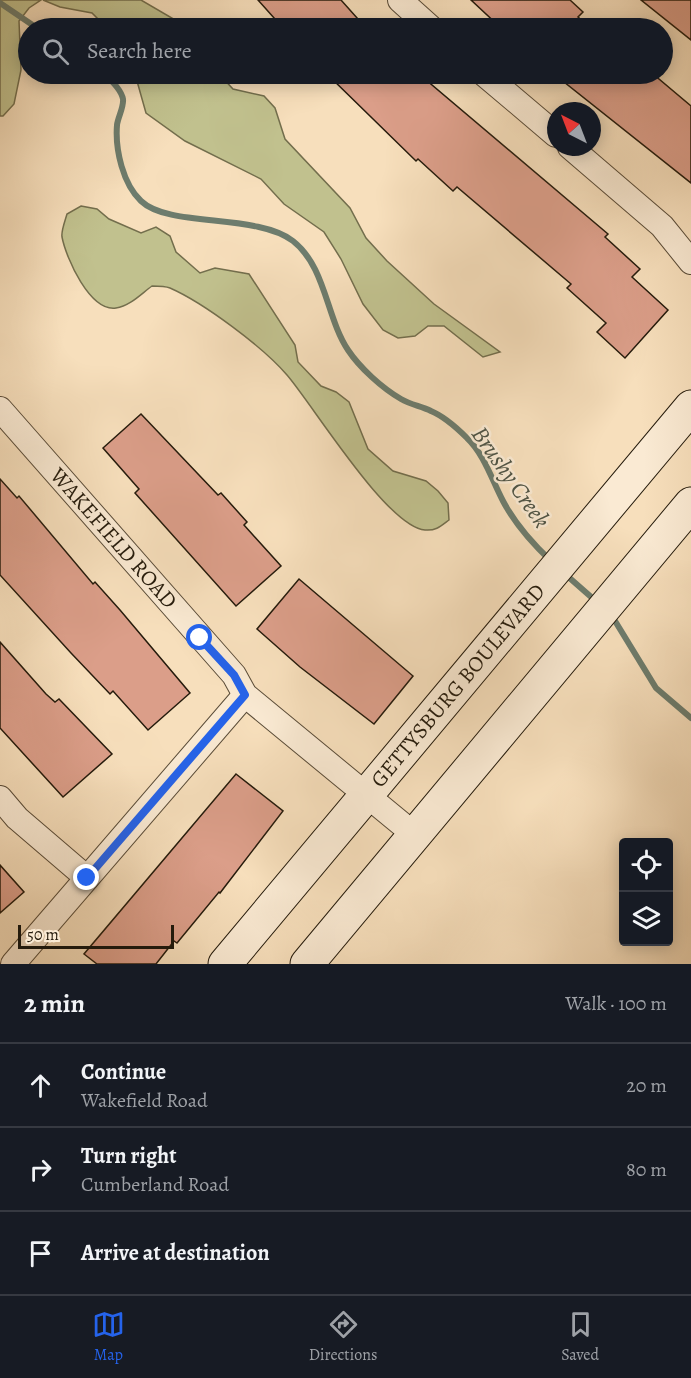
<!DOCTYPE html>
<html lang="en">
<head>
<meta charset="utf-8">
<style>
  body { margin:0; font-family:Alegreya,serif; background:#242831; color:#f1f3f6 }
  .controls { position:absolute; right:18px; bottom:18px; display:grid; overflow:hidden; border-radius:6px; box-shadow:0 3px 15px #0003 }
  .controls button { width:54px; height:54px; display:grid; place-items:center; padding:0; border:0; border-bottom:2px solid #363941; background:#171b24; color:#f1f3f6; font:30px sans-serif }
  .compass { position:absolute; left:547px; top:102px; width:54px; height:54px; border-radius:50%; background:#171b24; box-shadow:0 3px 15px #0003; rotate:318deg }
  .scale { position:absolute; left:18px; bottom:15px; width:156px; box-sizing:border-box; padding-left:6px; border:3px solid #251b0c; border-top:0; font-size:16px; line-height:21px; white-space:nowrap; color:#251b0c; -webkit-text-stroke:4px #faead3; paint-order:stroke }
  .stop { position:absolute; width:18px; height:18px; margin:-14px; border:4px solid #2563eb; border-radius:50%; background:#fff }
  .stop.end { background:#2563eb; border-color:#fff; box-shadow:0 2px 6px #0008 }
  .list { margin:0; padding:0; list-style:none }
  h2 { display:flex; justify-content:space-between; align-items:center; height:78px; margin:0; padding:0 24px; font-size:26px }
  h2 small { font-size:20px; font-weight:400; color:#9ea1a6 }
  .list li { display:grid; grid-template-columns:39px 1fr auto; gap:18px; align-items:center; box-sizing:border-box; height:84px; padding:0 24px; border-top:2px solid #363941 }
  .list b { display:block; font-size:22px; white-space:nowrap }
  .list p { margin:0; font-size:20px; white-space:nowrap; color:#9ea1a6 }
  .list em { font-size:20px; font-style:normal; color:#9ea1a6 }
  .icon { flex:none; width:33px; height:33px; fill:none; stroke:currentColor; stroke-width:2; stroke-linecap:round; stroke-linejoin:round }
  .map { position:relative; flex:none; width:691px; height:964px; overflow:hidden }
  .search { position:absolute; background:#171b24; box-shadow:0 3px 15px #0003; left:18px; right:18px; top:18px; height:66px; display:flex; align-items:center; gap:15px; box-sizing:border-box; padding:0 21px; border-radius:33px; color:#9ea1a6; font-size:22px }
  .sheet { height:330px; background:#171b24 }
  nav { display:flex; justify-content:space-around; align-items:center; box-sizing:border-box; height:84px; border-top:2px solid #363941; background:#171b24; font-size:16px; color:#9ea1a6 }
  nav a { display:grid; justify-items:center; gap:3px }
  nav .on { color:#2563eb }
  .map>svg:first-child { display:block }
</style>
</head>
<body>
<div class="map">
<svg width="691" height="964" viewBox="0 0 691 964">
  <rect width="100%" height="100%" fill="#f7dfbc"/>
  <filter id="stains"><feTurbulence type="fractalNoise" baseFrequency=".00333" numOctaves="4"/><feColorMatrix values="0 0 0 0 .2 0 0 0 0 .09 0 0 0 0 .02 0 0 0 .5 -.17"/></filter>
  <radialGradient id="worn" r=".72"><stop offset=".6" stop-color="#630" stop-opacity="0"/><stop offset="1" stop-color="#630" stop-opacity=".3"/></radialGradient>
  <path fill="#c1c18e" stroke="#736e4d" stroke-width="1.5" d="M 0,0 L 41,0 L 29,8 L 19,21 L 21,70 L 14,104 L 3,116 L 0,116 Z
    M 43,0 L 141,0 L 189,28 L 107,28 L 92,13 L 60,7 Z
    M 135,74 L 219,74 L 233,89 L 264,96 L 275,108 L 285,139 L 350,208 L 366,238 L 387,261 L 434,304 L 500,352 L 483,357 L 444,326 L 428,326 L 415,336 L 398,338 L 383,330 L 363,304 L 341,259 L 324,232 L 284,204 L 261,179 L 185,141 L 146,113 Z
    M 81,206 L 97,209 L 109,219 L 141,233 L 156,227 L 170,236 L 176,252 L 200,273 L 215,268 L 249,274 L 295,345 L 298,362 L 321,386 L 336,392 L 349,402 L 368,449 L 393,471 L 426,481 L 438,491 L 448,503 L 449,520 C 441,526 436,531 425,530 C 387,527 313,405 287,375 C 263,347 204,303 170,288 C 165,286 158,286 152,286 C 141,294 130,306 116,308 C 90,312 66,258 62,237 C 61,231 65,221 67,214 Z"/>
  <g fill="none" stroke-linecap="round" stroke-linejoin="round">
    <path stroke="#6d7c6d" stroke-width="6" d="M 0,3 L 37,28
      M 104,74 C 111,80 121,89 123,99 C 124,107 118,117 117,125 C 115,150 123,184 141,201 C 169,228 257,213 293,241 C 326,267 326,317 348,350 C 360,368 382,388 401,399 C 411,405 421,406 431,411 C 443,416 457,428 467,438 C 484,454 492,480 503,501 C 514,522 533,544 551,561
      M 565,574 L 598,603
      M 612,616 L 656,688 L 691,718"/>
  </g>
  <path fill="#db9e89" stroke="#251b0c" stroke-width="1.5" d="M 258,0 L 341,0 L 366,28 L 283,28 Z
    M 471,0 L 570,0 L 583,12 L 578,17 L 591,28 L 501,28 Z
    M 641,0 L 691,0 L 691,40 Z
    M 327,74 L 419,74 L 608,234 L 605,237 L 640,269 L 632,277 L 668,310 L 625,358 L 597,332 L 606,323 L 567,288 L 571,284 L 457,187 L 453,191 L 418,159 L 416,161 Z
    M 554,74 L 653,74 L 691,106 L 691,183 Z
    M 141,414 L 218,495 L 221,493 L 247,522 L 244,525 L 281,566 L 236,606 L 135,493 L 139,489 L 103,448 Z
    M 0,479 L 17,498 L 19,496 L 93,584 L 95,582 L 120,610 L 190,693 L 148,730 L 113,691 L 110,694 L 71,653 L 0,575 Z
    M 299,579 L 413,676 L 374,724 L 300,667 L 257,629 Z
    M 0,642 L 46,694 L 55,702 L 59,699 L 112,754 L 63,797 L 0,728 Z
    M 236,774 L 283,811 L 220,893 L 219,892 L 177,943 L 174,941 L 156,964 L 97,964 L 84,954 Z
    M 0,865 L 24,892 L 0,913 Z"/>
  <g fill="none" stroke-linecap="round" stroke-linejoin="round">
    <g stroke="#5a4c38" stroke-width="26">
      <g id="street">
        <path d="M 400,0 L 431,28"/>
        <path d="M 484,74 L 556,135"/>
        <path d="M 570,147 L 662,226 L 691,262"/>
        <path id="s1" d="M 0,409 L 234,675 L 245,695 L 415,835"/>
        <path d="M 0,798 L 17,818 L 87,878"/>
        <path d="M 13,964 L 245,695"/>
      </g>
    </g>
    <g stroke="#251b0c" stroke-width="35">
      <g id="secondary">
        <path id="s2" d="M 225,964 L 691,407"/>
        <path d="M 307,964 L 691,504"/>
      </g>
    </g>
    <use href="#street" stroke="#faead3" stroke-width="24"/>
    <use href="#secondary" stroke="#faead3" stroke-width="33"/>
  </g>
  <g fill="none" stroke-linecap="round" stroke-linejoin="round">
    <path stroke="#2563eb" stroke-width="8" d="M 87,878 L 245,695 L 234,675 L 200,638"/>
  </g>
  <g text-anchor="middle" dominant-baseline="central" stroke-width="5" stroke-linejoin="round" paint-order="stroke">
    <g font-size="22" fill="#251b0c" stroke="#faead3">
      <text stroke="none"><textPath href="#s1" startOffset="172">WAKEFIELD ROAD</textPath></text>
      <text stroke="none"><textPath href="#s2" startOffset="363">GETTYSBURG BOULEVARD</textPath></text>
    </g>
    <g font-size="24" font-style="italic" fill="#4f5445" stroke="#faead3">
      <text transform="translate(511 477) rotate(55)">Brushy Creek</text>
    </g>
  </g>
  <rect width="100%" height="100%" filter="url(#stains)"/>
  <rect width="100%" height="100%" fill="url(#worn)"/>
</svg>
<div class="controls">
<button><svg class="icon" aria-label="locate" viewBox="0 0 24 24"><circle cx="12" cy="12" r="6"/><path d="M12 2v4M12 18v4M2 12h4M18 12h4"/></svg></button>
<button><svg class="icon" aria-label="layers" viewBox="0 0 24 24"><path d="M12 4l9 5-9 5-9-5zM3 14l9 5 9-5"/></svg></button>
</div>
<svg class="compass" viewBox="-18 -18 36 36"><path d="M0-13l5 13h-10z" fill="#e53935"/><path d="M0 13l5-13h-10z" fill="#9ea1a6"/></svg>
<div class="scale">50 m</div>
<div class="stop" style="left:200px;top:638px"></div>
<div class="stop end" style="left:87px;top:878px"></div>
<div class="search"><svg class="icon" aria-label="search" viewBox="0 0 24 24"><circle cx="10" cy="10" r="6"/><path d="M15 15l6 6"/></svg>Search here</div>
</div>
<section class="sheet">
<h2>2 min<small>Walk · 100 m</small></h2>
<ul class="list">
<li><svg class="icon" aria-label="ahead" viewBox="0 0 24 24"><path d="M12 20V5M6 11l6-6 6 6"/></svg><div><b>Continue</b><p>Wakefield Road</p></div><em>20 m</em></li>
<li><svg class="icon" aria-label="right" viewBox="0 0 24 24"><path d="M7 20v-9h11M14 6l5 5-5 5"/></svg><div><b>Turn right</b><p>Cumberland Road</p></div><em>80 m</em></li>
<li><svg class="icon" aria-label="arrive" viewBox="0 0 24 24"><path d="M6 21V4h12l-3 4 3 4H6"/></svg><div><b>Arrive at destination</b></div></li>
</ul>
</section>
<nav>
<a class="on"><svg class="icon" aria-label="map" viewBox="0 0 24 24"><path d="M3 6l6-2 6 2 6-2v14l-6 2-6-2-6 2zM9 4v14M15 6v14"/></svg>Map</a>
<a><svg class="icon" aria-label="directions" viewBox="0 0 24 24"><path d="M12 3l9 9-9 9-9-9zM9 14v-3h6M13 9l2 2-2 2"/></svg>Directions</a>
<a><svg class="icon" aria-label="saved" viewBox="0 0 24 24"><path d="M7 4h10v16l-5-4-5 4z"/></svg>Saved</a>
</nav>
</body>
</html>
